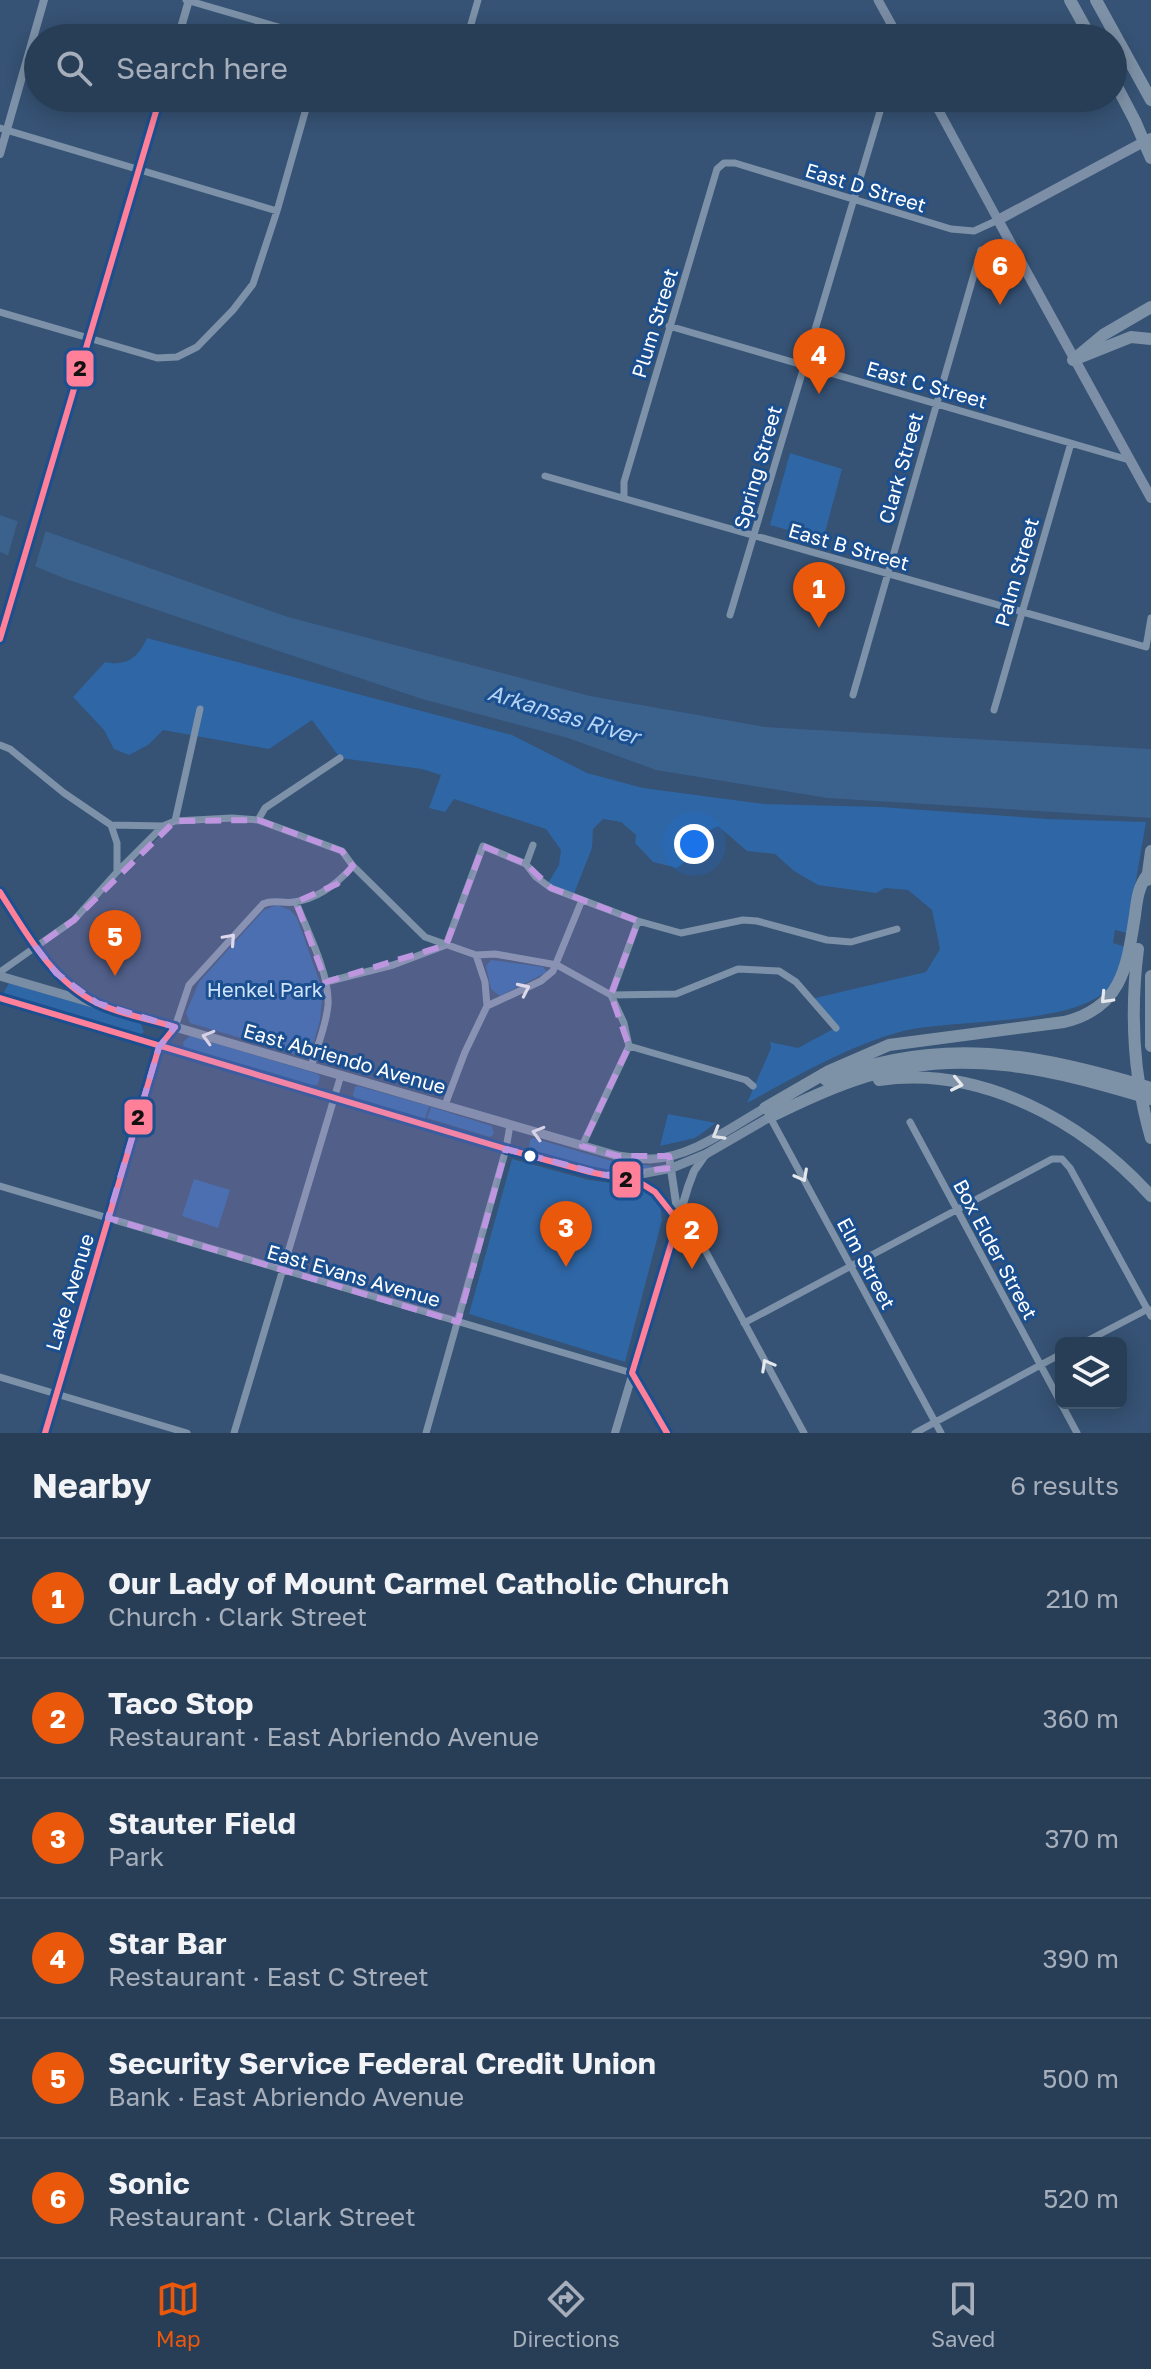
<!DOCTYPE html>
<html lang="en">
<head>
<meta charset="utf-8">
<style>
  body { margin:0; font-family:"Golos Text",sans-serif; background:#30455d; color:#f1f3f6 }
  .controls { position:absolute; right:24px; bottom:24px; display:grid; overflow:hidden; border-radius:12px; box-shadow:0 4px 20px #0003 }
  .controls button { width:72px; height:72px; display:grid; place-items:center; padding:0; border:0; border-bottom:2px solid #44576d; background:#283e57; color:#f1f3f6; font:40px sans-serif }
  .you { position:absolute; left:694px; top:844px; width:28px; height:28px; margin:-20px; border:6px solid #fff; border-radius:50%; background:#1a73e8; box-shadow:0 0 0 12px #1a73e833 }
  .badge { display:grid; place-items:center; width:52px; height:52px; border-radius:50%; background:#ea580c; color:#fff; font-size:26px; font-weight:700 }
  .pin { position:absolute; translate:-50% -66px; filter:drop-shadow(0 2px 4px #0008) }
  .pin::after { content:''; position:absolute; top:42px; width:28px; height:24px; background:inherit; clip-path:polygon(0 0,100% 0,50% 100%) }
  .list { margin:0; padding:0; list-style:none }
  h2 { display:flex; justify-content:space-between; align-items:center; height:104px; margin:0; padding:0 32px; font-size:34px }
  h2 small { font-size:26px; font-weight:400; color:#a5aeba }
  .list li { display:grid; grid-template-columns:52px 1fr auto; gap:24px; align-items:center; box-sizing:border-box; height:120px; padding:0 32px; border-top:2px solid #44576d }
  .list b { display:block; font-size:30px; white-space:nowrap }
  .list p { margin:0; font-size:26px; white-space:nowrap; color:#a5aeba }
  .list em { font-size:26px; font-style:normal; color:#a5aeba }
  .icon { flex:none; width:44px; height:44px; fill:none; stroke:currentColor; stroke-width:2; stroke-linecap:round; stroke-linejoin:round }
  .map { position:relative; flex:none; width:1151px; height:1433px; overflow:hidden }
  .search { position:absolute; background:#283e57; box-shadow:0 4px 20px #0003; left:24px; right:24px; top:24px; height:88px; display:flex; align-items:center; gap:20px; box-sizing:border-box; padding:0 28px; border-radius:44px; color:#a5aeba; font-size:30px }
  .sheet { height:824px; background:#283e57 }
  nav { display:flex; justify-content:space-around; align-items:center; box-sizing:border-box; height:112px; border-top:2px solid #44576d; background:#283e57; font-size:22px; color:#a5aeba }
  nav a { display:grid; justify-items:center; gap:4px }
  nav .on { color:#ea580c }
  .map>svg:first-child { display:block }
</style>
</head>
<body>
<div class="map">
<svg width="1151" height="1433" viewBox="0 0 1151 1433">
  <rect width="100%" height="100%" fill="#365274"/>
  <path fill="#2f66a5" d="M 790,453 L 842,469 L 823,540 L 770,525 Z
    M 147,638 L 512,735 L 587,773 L 643,788 L 764,804 L 881,807 L 1048,819 L 1146,822 L 1127,933 L 1115,930 L 1113,943 L 1126,947 C 1122,960 1119,975 1110,986 C 1080,1026 952,1019 903,1031 C 848,1046 797,1076 747,1103 L 771,1048 L 770,1042 L 798,1048 L 835,1028 L 811,999 L 926,972 L 940,949 L 932,910 L 908,890 L 885,888 L 876,893 L 818,885 L 794,871 L 775,854 L 747,851 L 718,826 L 703,834 L 692,856 L 677,868 L 653,862 L 635,843 L 636,835 L 621,822 L 603,819 L 593,829 L 592,848 L 573,896 L 547,885 L 559,865 L 561,850 L 546,829 L 454,799 L 445,812 L 429,808 L 441,775 L 422,769 L 340,758 L 312,720 L 269,749 L 163,730 L 148,745 L 129,755 L 114,749 L 104,730 L 73,697 L 105,662 C 126,667 139,657 147,638 Z
    M 277,905 L 290,910 L 297,918 L 320,983 L 322,1001 L 320,1020 L 311,1052 L 302,1056 L 190,1023 L 186,1013 L 199,982 L 264,910 Z
    M 491,960 L 543,967 L 547,972 L 500,996 L 491,989 L 486,966 Z
    M 9,983 L 135,1020 L 141,1024 L 144,1032 L 140,1035 L 6,996 L 4,992 Z
    M 190,1036 L 318,1074 L 320,1077 L 318,1084 L 314,1086 L 184,1048 L 183,1042 Z
    M 358,1086 L 429,1106 L 425,1119 L 355,1099 L 353,1095 L 355,1087 Z
    M 431,1107 L 492,1126 L 494,1134 L 490,1137 L 427,1118 Z
    M 668,1114 L 716,1123 L 695,1138 L 660,1146 Z
    M 533,1138 L 612,1161 L 653,1166 C 618,1181 565,1161 529,1149 L 530,1140 Z
    M 512,1159 L 589,1180 L 641,1187 L 660,1204 L 662,1220 L 625,1362 L 469,1314 Z
    M 194,1179 L 230,1190 L 218,1228 L 182,1216 Z"/>
  <path fill="#3b618d" d="M 0,515 L 288,617 L 590,696 L 765,727 L 1151,749 L 1151,818 L 827,798 L 656,770 L 568,738 L 422,699 L 219,631 L 66,579 L 0,552 Z"/>
  <path fill="#365274" d="M 19,517 L 47,527 L 34,570 L 7,559 Z"/>
  <g fill="none" stroke-linecap="round" stroke-linejoin="round">
    <path stroke="#7d92a8" stroke-width="7" d="M 186,0 L 316,38
      M 467,38 L 478,0
      M 0,128 L 277,211
      M 0,312 L 157,358 L 177,357 L 197,347 L 233,310 L 253,284 L 277,211 L 309,98
      M 669,326 L 1129,460
      M 545,476 L 1146,647 L 1151,618
      M 624,496 L 624,482 L 717,169 L 724,163 L 735,163 L 951,229 L 974,231 L 998,220
      M 730,615 L 884,98
      M 853,695 L 981,250
      M 994,710 L 1071,443
      M 0,745 L 10,749 L 64,793 L 111,825 L 163,826 L 175,821 L 232,818 L 258,820 L 342,851 L 353,866 L 425,937 L 476,955 L 495,954 L 557,965 L 611,995 L 624,1023 L 629,1046 L 582,1146
      M 258,820 L 265,808 L 340,758
      M 175,821 L 200,709
      M 526,864 L 533,845
      M 117,872 L 163,826
      M 0,892 L 56,973 L 94,1001
      M 296,902 C 307,931 330,974 328,1005 C 326,1027 317,1046 311,1067
      M 638,921 L 611,995 L 676,994 L 738,969 L 779,971 L 796,982 L 836,1028
      M 0,972 L 74,920 L 117,872 L 117,843 L 111,825
      M 326,982 L 393,965 L 446,945 L 483,846 L 526,864 L 536,877 L 551,888 L 638,921 L 681,933 L 743,920 L 757,921 L 827,940 L 851,942 L 897,929
      M 487,1006 L 541,981 L 553,971 L 582,900
      M 175,1027 L 189,985 L 263,904 C 274,899 283,904 294,902 C 317,899 338,883 353,866
      M 629,1046 L 746,1080 L 753,1086
      M 445,1105 L 465,1052 L 487,1006 L 485,982 L 476,955
      M 770,1117 L 941,1433
      M 910,1122 L 1077,1433
      M 0,1186 L 632,1373
      M 678,1221 L 699,1239 L 804,1433
      M 744,1323 L 1052,1159 L 1062,1159 L 1070,1168 L 1151,1316
      M 1083,1343 L 1148,1309
      M 0,1377 L 187,1433
      M 234,1433 L 341,1075
      M 426,1433 L 506,1149 L 510,1125
      M 915,1433 L 1061,1354"/>
    <path stroke="#7d92a8" stroke-width="8" d="M 178,38 L 189,0
      M 0,154 L 44,0
      M 0,639 L 160,98
      M 669,1156 L 678,1216
      M 626,1177 C 639,1183 652,1187 661,1199 C 668,1208 668,1212 678,1221
      M 632,1373 L 667,1433
      M 45,1433 L 159,1047 L 175,1027
      M 615,1433 L 688,1187 L 694,1171 L 706,1154"/>
    <path stroke="#798da4" stroke-width="9" d="M 878,0 L 899,38
      M 932,98 L 998,220
      M 0,976 L 618,1156 C 628,1157 639,1159 650,1159 C 691,1158 731,1127 765,1108
      M 0,998 L 506,1149 L 605,1175 L 625,1177 L 672,1168 L 706,1154 L 770,1117"/>
    <path stroke="#7d8ea7" stroke-width="10" d="M 1151,138 L 998,220 L 1151,498"/>
    <path stroke="#7e92a7" stroke-width="12" d="M 1070,0 L 1091,38
      M 1096,0 L 1151,100
      M 1113,79 L 1135,121 L 1151,158
      M 1076,359 L 1131,337 L 1151,339
      M 1073,360 L 1103,335 L 1151,307
      M 1147,880 L 1151,851
      M 1138,949 C 1130,1012 1133,1076 1151,1138
      M 1151,976 L 1151,1046
      M 826,1080 C 941,1034 1037,1054 1151,1088
      M 879,1080 C 982,1065 1084,1122 1151,1196
      M 765,1108 L 829,1071 L 889,1045 L 1064,1022 C 1122,1008 1127,967 1135,915 C 1137,899 1138,887 1148,874
      M 770,1117 C 798,1103 826,1090 855,1080 C 959,1045 1051,1069 1151,1099"/>
    <g stroke="#1b4f8f" stroke-width="12">
      <path id="bus-1" d="M 0,639 L 160,98
        M 0,892 C 26,933 52,981 97,1003 C 122,1015 149,1019 175,1027 L 159,1047 L 45,1433
        M 0,998 L 506,1149 L 590,1172 L 639,1182 L 655,1192 L 678,1221 L 632,1373 L 667,1433"/>
    </g>
    <use href="#bus-1" stroke="#ff8098" stroke-width="6"/>
  </g>
  <defs><path id="oneway-chevron" d="M-2-3.5L2.5 0L-2 3.5" fill="none" stroke-width="1.6" stroke-linecap="round" stroke-linejoin="round" transform="scale(2)"/></defs>
  <g stroke="#e5e9ee">
    <use href="#oneway-chevron" transform="translate(230 939) rotate(-48)"/>
    <use href="#oneway-chevron" transform="translate(524 989) rotate(-25)"/>
    <use href="#oneway-chevron" transform="translate(802 1176) rotate(62)"/>
    <use href="#oneway-chevron" transform="translate(767 1365) rotate(-119)"/>
  </g>
  <g stroke="#e5e9ed">
    <use href="#oneway-chevron" transform="translate(1106 998) rotate(134)"/>
    <use href="#oneway-chevron" transform="translate(957 1084) rotate(12)"/>
  </g>
  <g stroke="#dee2e8">
    <use href="#oneway-chevron" transform="translate(208 1037) rotate(-164)"/>
    <use href="#oneway-chevron" transform="translate(538 1133) rotate(-164)"/>
    <use href="#oneway-chevron" transform="translate(718 1134) rotate(150)"/>
  </g>
  <path fill="#bd96df" fill-opacity="0.2" stroke="#bd96df" stroke-width="6" stroke-dasharray="16 10" stroke-linejoin="round" d="M 258,820 L 342,851 L 353,866 L 337,884 L 296,902 L 326,982 L 446,945 L 483,846 L 526,864 L 551,888 L 638,921 L 611,995 L 629,1046 L 582,1146 L 618,1156 L 669,1156 L 672,1168 L 605,1175 L 506,1149 L 458,1322 L 108,1218 L 159,1047 L 175,1027 L 97,1003 L 56,973 L 36,947 L 74,920 L 175,821 Z"/>
  <circle fill="#fff" stroke="#1b4f8f" stroke-width="3" cx="530" cy="1156" r="7"/>
  <g text-anchor="middle" dominant-baseline="central" stroke-width="6" stroke-linejoin="round" paint-order="stroke">
    <g font-size="20" fill="#fff" stroke="#1b4f8f">
      <text transform="translate(866 187) rotate(17)">East D Street</text>
      <text transform="translate(654 323) rotate(-73)">Plum Street</text>
      <text transform="translate(927 384) rotate(16)">East C Street</text>
      <text transform="translate(757 467) rotate(-74)">Spring Street</text>
      <text transform="translate(900 468) rotate(-74)">Clark Street</text>
      <text transform="translate(849 546) rotate(16)">East B Street</text>
      <text transform="translate(1016 572) rotate(-74)">Palm Street</text>
      <text transform="translate(345 1058) rotate(16)">East Abriendo Avenue</text>
      <text transform="translate(996 1249) rotate(62)">Box Elder Street</text>
      <text transform="translate(867 1263) rotate(62)">Elm Street</text>
      <text transform="translate(354 1275) rotate(16)">East Evans Avenue</text>
      <text transform="translate(69 1292) rotate(-73)">Lake Avenue</text>
    </g>
    <g font-size="20" fill="#cfe3fa" stroke="#1b4f8f">
      <text x="265" y="989">Henkel Park</text>
    </g>
    <g font-size="22" font-style="italic" fill="#b5d3f5" stroke="#1b4f8f">
      <text transform="translate(564 714) rotate(17)">Arkansas River</text>
    </g>
  </g>
  <g stroke="#1b4f8f" stroke-width="3">
    <rect x="65" y="349" width="30" height="39" rx="8" fill="#ff8098"/>
    <rect x="123" y="1098" width="31" height="38" rx="8" fill="#ff8098"/>
    <rect x="611" y="1160" width="31" height="39" rx="8" fill="#ff8098"/>
  </g>
  <g font-size="22" text-anchor="middle" font-weight="bold" fill="#111">
    <text x="80" y="376">2</text>
    <text x="138" y="1125">2</text>
    <text x="626" y="1187">2</text>
  </g>
</svg>
<div class="controls">
<button><svg class="icon" aria-label="layers" viewBox="0 0 24 24"><path d="M12 4l9 5-9 5-9-5zM3 14l9 5 9-5"/></svg></button>
</div>
<div class="you"></div>
<div class="pin badge" style="left:819px;top:628px">1</div>
<div class="pin badge" style="left:692px;top:1269px">2</div>
<div class="pin badge" style="left:566px;top:1267px">3</div>
<div class="pin badge" style="left:819px;top:394px">4</div>
<div class="pin badge" style="left:115px;top:976px">5</div>
<div class="pin badge" style="left:1000px;top:305px">6</div>
<div class="search"><svg class="icon" aria-label="search" viewBox="0 0 24 24"><circle cx="10" cy="10" r="6"/><path d="M15 15l6 6"/></svg>Search here</div>
</div>
<section class="sheet">
<h2>Nearby<small>6 results</small></h2>
<ul class="list">
<li><span class="badge">1</span><div><b>Our Lady of Mount Carmel Catholic Church</b><p>Church · Clark Street</p></div><em>210 m</em></li>
<li><span class="badge">2</span><div><b>Taco Stop</b><p>Restaurant · East Abriendo Avenue</p></div><em>360 m</em></li>
<li><span class="badge">3</span><div><b>Stauter Field</b><p>Park</p></div><em>370 m</em></li>
<li><span class="badge">4</span><div><b>Star Bar</b><p>Restaurant · East C Street</p></div><em>390 m</em></li>
<li><span class="badge">5</span><div><b>Security Service Federal Credit Union</b><p>Bank · East Abriendo Avenue</p></div><em>500 m</em></li>
<li><span class="badge">6</span><div><b>Sonic</b><p>Restaurant · Clark Street</p></div><em>520 m</em></li>
</ul>
</section>
<nav>
<a class="on"><svg class="icon" aria-label="map" viewBox="0 0 24 24"><path d="M3 6l6-2 6 2 6-2v14l-6 2-6-2-6 2zM9 4v14M15 6v14"/></svg>Map</a>
<a><svg class="icon" aria-label="directions" viewBox="0 0 24 24"><path d="M12 3l9 9-9 9-9-9zM9 14v-3h6M13 9l2 2-2 2"/></svg>Directions</a>
<a><svg class="icon" aria-label="saved" viewBox="0 0 24 24"><path d="M7 4h10v16l-5-4-5 4z"/></svg>Saved</a>
</nav>
</body>
</html>
